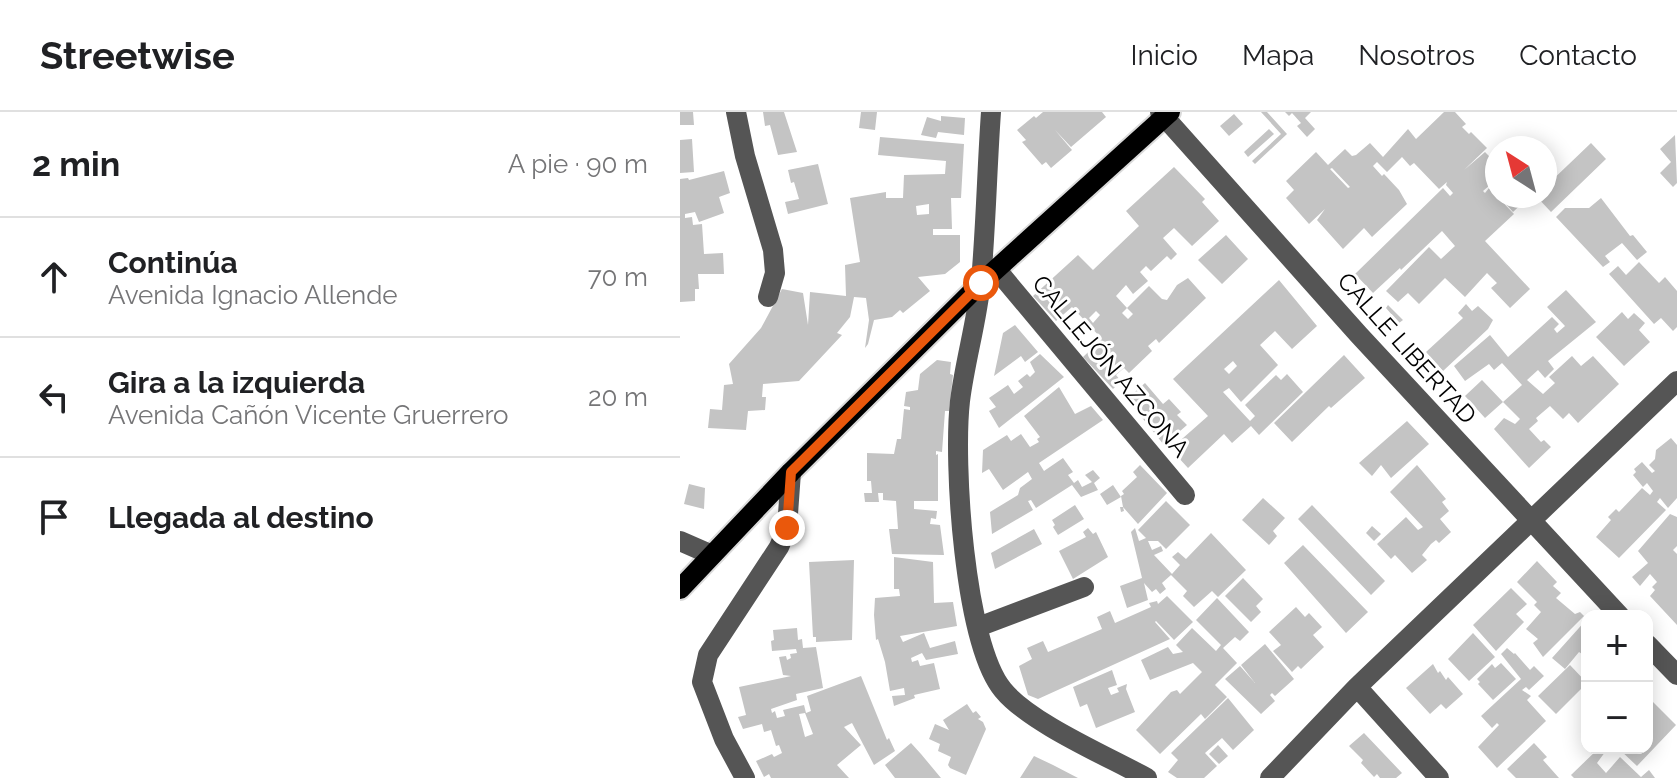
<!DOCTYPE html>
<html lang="es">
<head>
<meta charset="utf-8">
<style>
  body { margin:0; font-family:Raleway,sans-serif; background:#f2f2f2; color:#202124 }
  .controls { position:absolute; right:24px; bottom:24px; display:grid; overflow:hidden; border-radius:16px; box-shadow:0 4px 20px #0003 }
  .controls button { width:72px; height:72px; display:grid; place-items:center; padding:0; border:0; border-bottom:2px solid #e0e0e0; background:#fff; color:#202124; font:40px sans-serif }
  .compass { position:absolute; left:805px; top:24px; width:72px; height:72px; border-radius:50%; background:#fff; box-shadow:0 4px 20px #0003; rotate:324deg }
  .stop { position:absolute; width:24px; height:24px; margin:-18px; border:6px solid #ea580c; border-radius:50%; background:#fff }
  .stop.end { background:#ea580c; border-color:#fff; box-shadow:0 2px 8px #0008 }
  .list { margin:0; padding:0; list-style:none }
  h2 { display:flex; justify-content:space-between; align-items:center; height:104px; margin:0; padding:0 32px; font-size:34px }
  h2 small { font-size:26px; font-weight:400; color:#757577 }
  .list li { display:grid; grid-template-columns:52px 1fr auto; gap:24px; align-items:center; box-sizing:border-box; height:120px; padding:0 32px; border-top:2px solid #e0e0e0 }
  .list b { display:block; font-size:30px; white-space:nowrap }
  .list p { margin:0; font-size:26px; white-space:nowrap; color:#757577 }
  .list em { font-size:26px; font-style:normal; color:#757577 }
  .icon { flex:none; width:44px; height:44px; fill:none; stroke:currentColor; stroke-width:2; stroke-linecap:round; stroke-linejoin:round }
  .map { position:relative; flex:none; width:997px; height:666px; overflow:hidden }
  header { display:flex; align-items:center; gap:48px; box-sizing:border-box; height:112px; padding:0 40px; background:#fff; border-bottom:2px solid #e0e0e0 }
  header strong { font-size:38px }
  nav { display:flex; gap:44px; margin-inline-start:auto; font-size:28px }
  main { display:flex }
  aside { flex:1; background:#fff }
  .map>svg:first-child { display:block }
</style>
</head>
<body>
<header>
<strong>Streetwise</strong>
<nav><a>Inicio</a><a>Mapa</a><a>Nosotros</a><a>Contacto</a></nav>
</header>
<main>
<aside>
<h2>2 min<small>A pie · 90 m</small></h2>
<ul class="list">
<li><svg class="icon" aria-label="ahead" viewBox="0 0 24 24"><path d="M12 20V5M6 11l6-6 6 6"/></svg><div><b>Continúa</b><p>Avenida Ignacio Allende</p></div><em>70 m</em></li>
<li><svg class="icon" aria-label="left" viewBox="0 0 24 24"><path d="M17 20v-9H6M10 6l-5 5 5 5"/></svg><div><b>Gira a la izquierda</b><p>Avenida Cañón Vicente Gruerrero</p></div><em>20 m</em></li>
<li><svg class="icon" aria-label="arrive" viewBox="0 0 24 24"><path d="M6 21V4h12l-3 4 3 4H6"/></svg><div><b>Llegada al destino</b></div></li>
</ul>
</aside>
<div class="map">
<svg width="997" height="666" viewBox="0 0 997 666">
  <rect width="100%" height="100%" fill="#fff"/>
  <path fill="#c4c4c4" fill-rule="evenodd" d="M 0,0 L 13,0 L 14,13 L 0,13 Z
    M 83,0 L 104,0 L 117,40 L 98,43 L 90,13 L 85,14 Z
    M 181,0 L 197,0 L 195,18 L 179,16 Z
    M 363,0 L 422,0 L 426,5 L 391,35 L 375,18 L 392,38 L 371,56 L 366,50 L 362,53 L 342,30 L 346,28 L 337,18 L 354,4 L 356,6 Z
    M 581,0 L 587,0 L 607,22 L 575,52 L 572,49 L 601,22 Z
    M 605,0 L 631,0 L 625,6 L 635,17 L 627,25 L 617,14 L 621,11 L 612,1 L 609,4 Z
    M 764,0 L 775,0 L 786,12 L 782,15 L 789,22 L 791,20 L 807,36 L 784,58 L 805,40 L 817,52 L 817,67 L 803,79 L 805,81 L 809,76 L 834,102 L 805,129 L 850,177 L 830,196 L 811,176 L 817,171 L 807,161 L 785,185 L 765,166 L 739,192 L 728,181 L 718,190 L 706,179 L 749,135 L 761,147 L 775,134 L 762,119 L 721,158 L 720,156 L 693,181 L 675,162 L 763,76 L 770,84 L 773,81 L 766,73 L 767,70 L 759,77 L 734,51 L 730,54 L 722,45 L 707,60 L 697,50 L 693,54 L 702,64 L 704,62 L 719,78 L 727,92 L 692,125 L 684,116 L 663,137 L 637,108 L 645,97 L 629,112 L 606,86 L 614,78 L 606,69 L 636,40 L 648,53 L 665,37 L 672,44 L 676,43 L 690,31 L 703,45 L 728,17 L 736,27 ZM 652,56 L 670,75 L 668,76 L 650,57 Z
    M 554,2 L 563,12 L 549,24 L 540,14 Z
    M 261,4 L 285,6 L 284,23 L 258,20 L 256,26 L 241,23 L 247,5 L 261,9 Z
    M 589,17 L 594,22 L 568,45 L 564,40 Z
    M 995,23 L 997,71 L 993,75 L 980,61 L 991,50 L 980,37 Z
    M 200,25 L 284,32 L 281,86 L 271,86 L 272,117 L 253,117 L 253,123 L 280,123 L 280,150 L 265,162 L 238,165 L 250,179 L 223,201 L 220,198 L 212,205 L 194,208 L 188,232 L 185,236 L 189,208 L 186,186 L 174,185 L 170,205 L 157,221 L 162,223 L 119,269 L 83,272 L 82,285 L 86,285 L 85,298 L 68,299 L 66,318 L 28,316 L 30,297 L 42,298 L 44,273 L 53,272 L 49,252 L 81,216 L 102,177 L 123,181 L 128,213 L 130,180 L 166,184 L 165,153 L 180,150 L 170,86 L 206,80 L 206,86 L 223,86 L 224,63 L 265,62 L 266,49 L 198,43 ZM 249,92 L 249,102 L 237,103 L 236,94 Z
    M 12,27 L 14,60 L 0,61 L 0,28 Z
    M 911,31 L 926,47 L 871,100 L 856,84 L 865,84 L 865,75 Z
    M 138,52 L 148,92 L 108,102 L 105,90 L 119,87 L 114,70 L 111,71 L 108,58 Z
    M 494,55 L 525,87 L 522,90 L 539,109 L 512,134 L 494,116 L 483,126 L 497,142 L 491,148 L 487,144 L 471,159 L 466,154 L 460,160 L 468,169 L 453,182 L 446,173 L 436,184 L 447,196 L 469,174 L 482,187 L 487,188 L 497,173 L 508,166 L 526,186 L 479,231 L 476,227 L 468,234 L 472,239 L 449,261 L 444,256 L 436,263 L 441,269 L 433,277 L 403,245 L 422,227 L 392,195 L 376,209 L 353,184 L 398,143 L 413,158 L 459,114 L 446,99 ZM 447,196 L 453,202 L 448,207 L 442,201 ZM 416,199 L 420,203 L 413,211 L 409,206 Z
    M 44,59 L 50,81 L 39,85 L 44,101 L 19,110 L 15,100 L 5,102 L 5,106 L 12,105 L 13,113 L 22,112 L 24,142 L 43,141 L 44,162 L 18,162 L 19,177 L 15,177 L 15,189 L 0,190 L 0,67 L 8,66 L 9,68 Z
    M 819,84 L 850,84 L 833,100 Z
    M 921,86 L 950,124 L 953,123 L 967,140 L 957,148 L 942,131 L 925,144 L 930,150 L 923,155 L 876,105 L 885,96 L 909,96 Z
    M 546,123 L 568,147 L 542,172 L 518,148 Z
    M 959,150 L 979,171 L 985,165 L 997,179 L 997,215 L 993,219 L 981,206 L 974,212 L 929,162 L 938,154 L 946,163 Z
    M 599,168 L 637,214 L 612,237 L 595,219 L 580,233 L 598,253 L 561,290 L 549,276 L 543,280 L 570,309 L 575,304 L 565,293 L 596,263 L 601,268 L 607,262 L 623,280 L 579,323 L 571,314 L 552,331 L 544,322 L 508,356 L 497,344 L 500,341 L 494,334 L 528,304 L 493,267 ZM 553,249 L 557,254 L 549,262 L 544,257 Z
    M 886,178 L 916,210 L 868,249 L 874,257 L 865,266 L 858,258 L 847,268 L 863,282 L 875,271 L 869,265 L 892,244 L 901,254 L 913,244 L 939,272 L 898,311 L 889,301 L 883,307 L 870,294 L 856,306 L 858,309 L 849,317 L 861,330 L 864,328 L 871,335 L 849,356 L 814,317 L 824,306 L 835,312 L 840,307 L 823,290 L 842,273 L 822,251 L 814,258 L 809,252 L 785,269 L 774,254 L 810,223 L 828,245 L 872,205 L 879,212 L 874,217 L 877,221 L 885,214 L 867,195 Z
    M 786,192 L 792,199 L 798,194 L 813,208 L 808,217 L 763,259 L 746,240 L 783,206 L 778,201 Z
    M 708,193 L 723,208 L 719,211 L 706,196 Z
    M 942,200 L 948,207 L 954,201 L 965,211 L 959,218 L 970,230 L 944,254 L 916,225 Z
    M 335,213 L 358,240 L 345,250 L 341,244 L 314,264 L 323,221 Z
    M 360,242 L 384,265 L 319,316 L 309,299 L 316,295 L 309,286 L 328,273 L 334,282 L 343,275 L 338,269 L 347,262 L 350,265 L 355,260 L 350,250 Z
    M 664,243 L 685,266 L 651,296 L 649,294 L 612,330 L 594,311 Z
    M 257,248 L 271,250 L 270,262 L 273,263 L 269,299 L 265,299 L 262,340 L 256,339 L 256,343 L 258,342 L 258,389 L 234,389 L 234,397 L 257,399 L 256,407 L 251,406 L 250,412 L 260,413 L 264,443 L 212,442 L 209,417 L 218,417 L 216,389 L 203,388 L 203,381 L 198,381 L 199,390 L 185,390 L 184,381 L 192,381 L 191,369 L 187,369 L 187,341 L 214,342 L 217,327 L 221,327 L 224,297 L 230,298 L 230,295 L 224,294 L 226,280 L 238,278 L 240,262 Z
    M 802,268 L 823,290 L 805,306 L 785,284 Z
    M 465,271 L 483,292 L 489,287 L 501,300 L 497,303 L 507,313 L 484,333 L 447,287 Z
    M 379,275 L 395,302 L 411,294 L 423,308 L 359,351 L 364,359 L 383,346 L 393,360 L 388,363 L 394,371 L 398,368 L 402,375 L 412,370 L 405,363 L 413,358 L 420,366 L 414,371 L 418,378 L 401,385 L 392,373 L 356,396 L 351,388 L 348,389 L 353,398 L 312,422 L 310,400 L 338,383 L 340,376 L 352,367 L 348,360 L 323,378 L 309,357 L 302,361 L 303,338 L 327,323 L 331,329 L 341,322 L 350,335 L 359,330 L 357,327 L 360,325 L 344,304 Z
    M 727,309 L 749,332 L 711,366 L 701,353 L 692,364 L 679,351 Z
    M 991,326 L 997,333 L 997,386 L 988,396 L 980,386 L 977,390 L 986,398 L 939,446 L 916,425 L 931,408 L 928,405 L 936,397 L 939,400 L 962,376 L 970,383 L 973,379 L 967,371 L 963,375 L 953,363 L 956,360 L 954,357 L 962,350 L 972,361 L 975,359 L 969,353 L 975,347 L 976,338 Z
    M 460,353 L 487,381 L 458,412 L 443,395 L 444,399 L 441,400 L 440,395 L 443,395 L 441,384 L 444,382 L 442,379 L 457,365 L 453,360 Z
    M 737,353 L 766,387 L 762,390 L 769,399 L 760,407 L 771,420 L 759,431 L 756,428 L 751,432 L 742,443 L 747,448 L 732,461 L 715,443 L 711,447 L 697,432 L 726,405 L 738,418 L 743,415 L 710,380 Z
    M 9,372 L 25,376 L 24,397 L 4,392 Z
    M 433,373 L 441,385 L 427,393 L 420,382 Z
    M 583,386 L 605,406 L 593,419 L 597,424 L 589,433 L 562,408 Z
    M 486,389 L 510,413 L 486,437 L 478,429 L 468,429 L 472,438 L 481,434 L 483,439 L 474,443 L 492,462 L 500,453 L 492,445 L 498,440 L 506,447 L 531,421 L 566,458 L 538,485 L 532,479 L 514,495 L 503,484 L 507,479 L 491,463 L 482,471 L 486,477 L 480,482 L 476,477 L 472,480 L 464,471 L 468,488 L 447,496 L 440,474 L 462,466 L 451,420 L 455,416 L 459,429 L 466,426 L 458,418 Z
    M 395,393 L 404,407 L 378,423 L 373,415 L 375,413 L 372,408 Z
    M 632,393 L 705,469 L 691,483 L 618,407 Z
    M 990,402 L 997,405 L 997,434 L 993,438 L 997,442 L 997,513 L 970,484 L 975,478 L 972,475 L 977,470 L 970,462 L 960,474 L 952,465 L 968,451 L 958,439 Z
    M 692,414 L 701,422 L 694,429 L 686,421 Z
    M 408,416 L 413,422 L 416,420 L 428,445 L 393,467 L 379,439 L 406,425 L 403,420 Z
    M 354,417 L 362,432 L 315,457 L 311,441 Z
    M 623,433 L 688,500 L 666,521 L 604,451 Z
    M 214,445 L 253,450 L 254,491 L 273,490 L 277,514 L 220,524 L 223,530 L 244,521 L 250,536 L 275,529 L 278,542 L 246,548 L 242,541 L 231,546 L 232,550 L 238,548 L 240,554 L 254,551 L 260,577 L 234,583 L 235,586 L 214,594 L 212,584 L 225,583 L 224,576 L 210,579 L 205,550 L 198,527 L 196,528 L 194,503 L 195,486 L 220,484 L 219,477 L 214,477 Z
    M 174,448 L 172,528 L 136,530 L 136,525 L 133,525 L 129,450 Z
    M 857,449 L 877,470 L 873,474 L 881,481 L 876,486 L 895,502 L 900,500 L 904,504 L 863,545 L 853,531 L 858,527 L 846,517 L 861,500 L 854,493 L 857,490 L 837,470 Z
    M 563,466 L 583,487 L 576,494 L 581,500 L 571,510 L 545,484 Z
    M 831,476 L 847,492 L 836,502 L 844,510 L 816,539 L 793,513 Z
    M 487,484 L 513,510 L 494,528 L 476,509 L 475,510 L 490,527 L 358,587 L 348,583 L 339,554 L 352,547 L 347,536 L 363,529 L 368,540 L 422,517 L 417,505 L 430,499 L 435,511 L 471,495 L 469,491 L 477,489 L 478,492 Z
    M 537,486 L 569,520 L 560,529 L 555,525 L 543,536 L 557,551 L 535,573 L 547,585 L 525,607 L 521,602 L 480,642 L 456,618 L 491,580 L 497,578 L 500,582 L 522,560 L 513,551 L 470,568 L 461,548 L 488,535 L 493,542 L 503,540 L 496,533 L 512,516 L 536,539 L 541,533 L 516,508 Z
    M 616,495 L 625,505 L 629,501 L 642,515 L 633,523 L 644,535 L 621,557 L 618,554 L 612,560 L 593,539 L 601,533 L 589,520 Z
    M 907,507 L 907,537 L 902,542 L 899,540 L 885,557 L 872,546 Z
    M 117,516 L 118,528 L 122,527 L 123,536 L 136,535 L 143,576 L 116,582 L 117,588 L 91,597 L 92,601 L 95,599 L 97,606 L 105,604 L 103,598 L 124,593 L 126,601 L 131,599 L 127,584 L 181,564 L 207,628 L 209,626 L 215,639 L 194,653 L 172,611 L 164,615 L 181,633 L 157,653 L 169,666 L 91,666 L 89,662 L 84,665 L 76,649 L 92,642 L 94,645 L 102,641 L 99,633 L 96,634 L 91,618 L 84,620 L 82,612 L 63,617 L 58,605 L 66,603 L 59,575 L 111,564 L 103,563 L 99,545 L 106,544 L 107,548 L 111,546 L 110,542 L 117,541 L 116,537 L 92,539 L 91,529 L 94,528 L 93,518 ZM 125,601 L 133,622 L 125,625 L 119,602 Z
    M 793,521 L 815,545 L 789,569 L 768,547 Z
    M 585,532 L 614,567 L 595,584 L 592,581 L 590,583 L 595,589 L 581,602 L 545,567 L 560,554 L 575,571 L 561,553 Z
    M 827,536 L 834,542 L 835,541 L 850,558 L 854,554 L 864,564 L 849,578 L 846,575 L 842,578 L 851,584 L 847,588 L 866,609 L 817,656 L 798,635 L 819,613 L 817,611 L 812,616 L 801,604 L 841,567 L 821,542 Z
    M 821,551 L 836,567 L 813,588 L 798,572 L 800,570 L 797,567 L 812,552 L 815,556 Z
    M 753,552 L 758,561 L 760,559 L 766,568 L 768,565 L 783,582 L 766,597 L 761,592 L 750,602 L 726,576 Z
    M 890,553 L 907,571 L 876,602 L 858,584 Z
    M 432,558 L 437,573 L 428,576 L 431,583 L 439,580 L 437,576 L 447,572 L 446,577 L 455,600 L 416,616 L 407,592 L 400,595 L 393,575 Z
    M 548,586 L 574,618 L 553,638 L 542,626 L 525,641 L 537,654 L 524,666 L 497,666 L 488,660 L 498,648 L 491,641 Z
    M 970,587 L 996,613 L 957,654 L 938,636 L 967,636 L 967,590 Z
    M 287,592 L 293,601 L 296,599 L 301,605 L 298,607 L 303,610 L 306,617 L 286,663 L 270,656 L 268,653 L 271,645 L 258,639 L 260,632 L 249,627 L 255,612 L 269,618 L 263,608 Z
    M 684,621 L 722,661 L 716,666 L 700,666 L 697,662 L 694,665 L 681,651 L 683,648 L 669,634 Z
    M 231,631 L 241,642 L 261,666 L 215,666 L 205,653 Z
    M 854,631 L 867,645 L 863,648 L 879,666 L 836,666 L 827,657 Z
    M 538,633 L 548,644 L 539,652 L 529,642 Z
    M 919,636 L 928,636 L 917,651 L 926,661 L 940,645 L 961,665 L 969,658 L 975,666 L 894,666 L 891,663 Z
    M 354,644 L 373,653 L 398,666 L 340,666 Z"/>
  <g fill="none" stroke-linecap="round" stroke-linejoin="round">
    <g stroke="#dbdbdb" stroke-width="24">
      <path id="major" d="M 0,477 L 111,360 L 301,171 L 490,0"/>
    </g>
    <path stroke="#555" stroke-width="20" d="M 56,0 L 65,44 L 93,138 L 95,161 L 88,185
      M 311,0 C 307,56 306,113 301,169 C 297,209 285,249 280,289 C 273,350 284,531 323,578 C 350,611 427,644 467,666
      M 480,0 L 679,223 L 940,504
      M 317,158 L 505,383
      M 0,429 L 32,443
      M 298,515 L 404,475
      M 967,532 L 997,563
      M 677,575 L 759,666
      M 65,666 L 44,627 L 22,570 L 28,543 L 99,435 L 107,416 L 111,360
      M 590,666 L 677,575 L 997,269"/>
    <use href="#major" stroke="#000" stroke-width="20"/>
  </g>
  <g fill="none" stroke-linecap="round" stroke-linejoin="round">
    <path stroke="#ea580c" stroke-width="10" d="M 107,416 L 111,360 L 301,171"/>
  </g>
  <g text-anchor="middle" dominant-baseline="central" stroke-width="6" stroke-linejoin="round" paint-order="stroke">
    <g font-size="24" fill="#000" stroke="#fff">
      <text transform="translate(727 236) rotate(48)">CALLE LIBERTAD</text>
      <text transform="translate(431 254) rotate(50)">CALLEJÓN AZCONA</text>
    </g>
  </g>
</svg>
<div class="controls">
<button>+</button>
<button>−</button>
</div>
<svg class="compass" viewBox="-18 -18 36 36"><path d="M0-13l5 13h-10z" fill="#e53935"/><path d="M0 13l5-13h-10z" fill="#757577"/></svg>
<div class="stop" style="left:301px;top:171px"></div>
<div class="stop end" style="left:107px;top:416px"></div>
</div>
</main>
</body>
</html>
